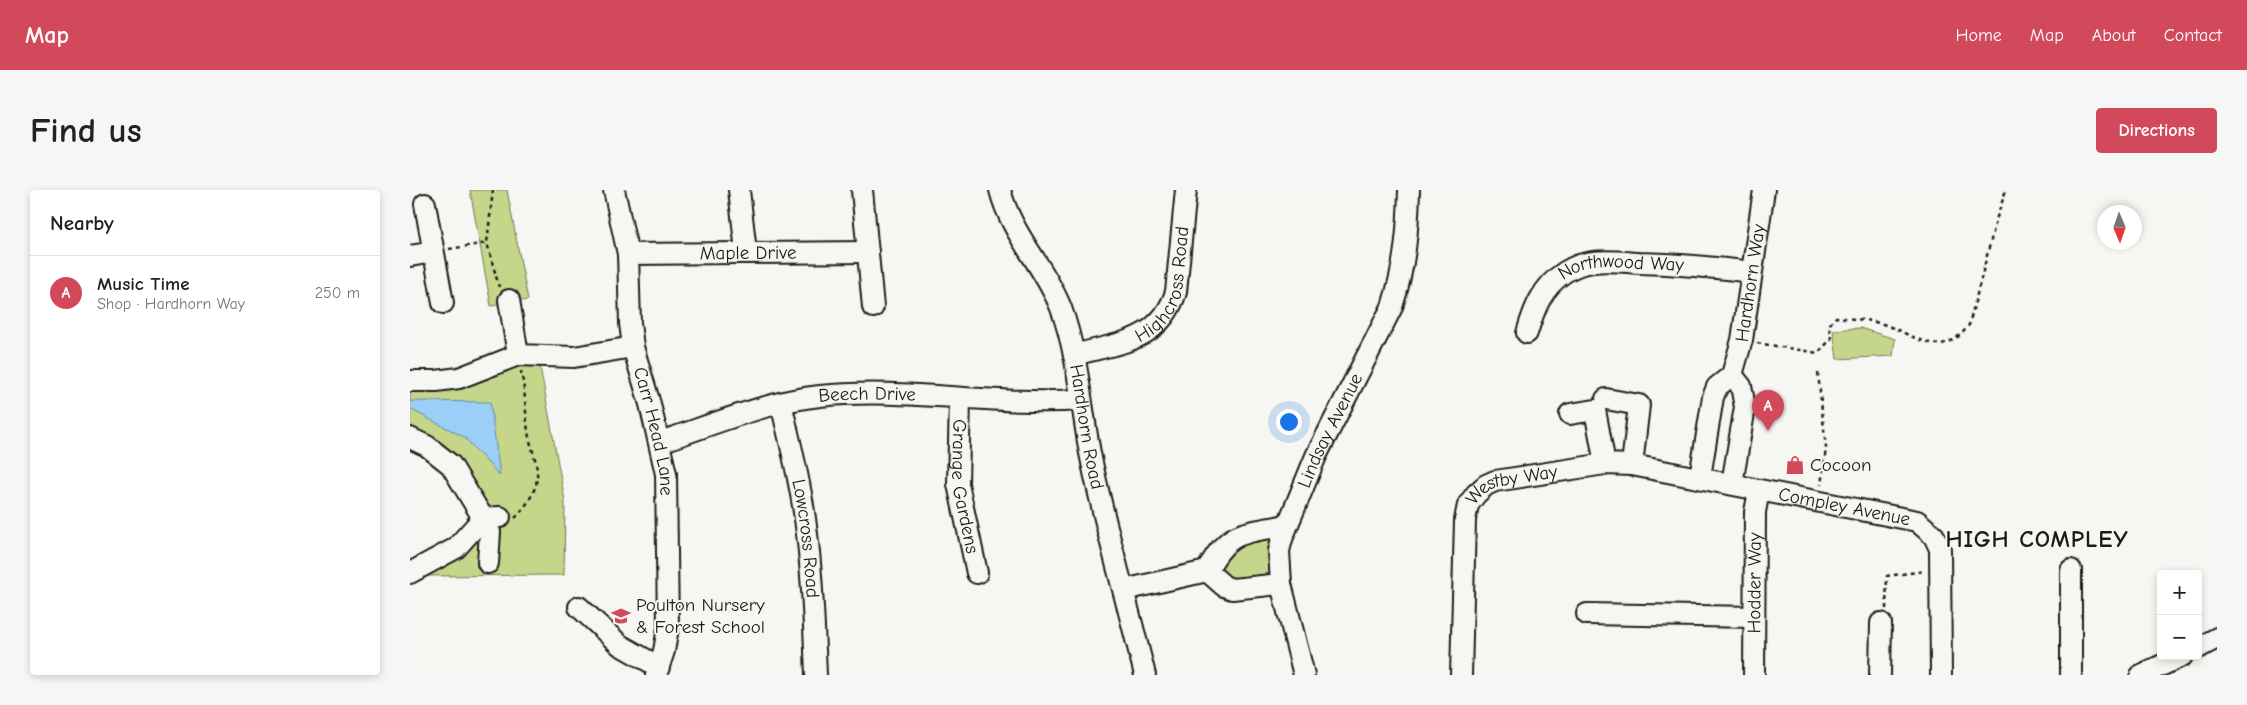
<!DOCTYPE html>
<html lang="en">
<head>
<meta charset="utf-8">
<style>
  body { margin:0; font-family:"Comic Neue",sans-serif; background:#f6f6f6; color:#222 }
  .controls { position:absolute; right:15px; bottom:15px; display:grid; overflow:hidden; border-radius:5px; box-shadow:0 2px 8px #0003 }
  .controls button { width:45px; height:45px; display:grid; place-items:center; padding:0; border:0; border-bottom:1px solid #e0e0e0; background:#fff; color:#222; font:25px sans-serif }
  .compass { position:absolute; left:1687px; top:15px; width:45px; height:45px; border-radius:50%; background:#fff; box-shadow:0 2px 8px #0003; rotate:178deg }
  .you { position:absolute; left:878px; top:231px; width:18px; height:18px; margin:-12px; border:4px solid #fff; border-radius:50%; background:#1a73e8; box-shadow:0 0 0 8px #1a73e833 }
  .badge { display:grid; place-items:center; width:32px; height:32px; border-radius:50%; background:#d1495b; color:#fff; font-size:16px; font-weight:700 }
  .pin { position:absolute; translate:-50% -41px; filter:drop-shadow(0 1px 2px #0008) }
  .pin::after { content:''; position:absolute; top:26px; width:18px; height:15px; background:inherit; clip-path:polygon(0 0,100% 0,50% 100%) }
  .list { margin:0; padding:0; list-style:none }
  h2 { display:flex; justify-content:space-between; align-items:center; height:65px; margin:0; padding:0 20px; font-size:21px }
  h2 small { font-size:16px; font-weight:400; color:#767676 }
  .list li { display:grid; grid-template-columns:32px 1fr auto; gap:15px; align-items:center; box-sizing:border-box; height:75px; padding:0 20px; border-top:1px solid #e0e0e0 }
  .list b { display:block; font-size:19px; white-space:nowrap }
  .list p { margin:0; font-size:16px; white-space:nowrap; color:#767676 }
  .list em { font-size:16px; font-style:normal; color:#767676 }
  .map { position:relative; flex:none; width:1807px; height:485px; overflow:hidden; border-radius:5px }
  header { display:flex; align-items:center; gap:30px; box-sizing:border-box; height:70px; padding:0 25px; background:#d1495b; color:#fff }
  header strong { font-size:24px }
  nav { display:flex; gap:28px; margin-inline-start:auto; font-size:18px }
  .intro { display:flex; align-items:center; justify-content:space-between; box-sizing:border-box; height:120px; padding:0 30px }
  h1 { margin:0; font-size:35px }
  .button { padding:12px 22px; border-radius:5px; background:#d1495b; color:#fff; font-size:18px; font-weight:700 }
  main { display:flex; gap:30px; padding:0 30px }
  aside { flex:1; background:#fff; border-radius:5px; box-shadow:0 2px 8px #0003 }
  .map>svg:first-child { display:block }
</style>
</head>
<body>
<header>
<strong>Map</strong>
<nav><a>Home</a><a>Map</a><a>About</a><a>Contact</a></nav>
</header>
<div class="intro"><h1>Find us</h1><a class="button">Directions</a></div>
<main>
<aside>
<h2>Nearby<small></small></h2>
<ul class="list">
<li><span class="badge">A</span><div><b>Music Time</b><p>Shop · Hardhorn Way</p></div><em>250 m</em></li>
</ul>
</aside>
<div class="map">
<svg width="1807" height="485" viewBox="0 0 1807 485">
  <rect width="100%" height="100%" fill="#f6f6f2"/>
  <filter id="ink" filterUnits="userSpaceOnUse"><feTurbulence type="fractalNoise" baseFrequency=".02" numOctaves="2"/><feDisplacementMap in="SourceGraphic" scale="10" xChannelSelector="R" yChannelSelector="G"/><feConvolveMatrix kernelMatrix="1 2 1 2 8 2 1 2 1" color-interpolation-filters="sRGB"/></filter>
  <g filter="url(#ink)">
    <path fill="#c5d68a" stroke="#707953" d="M 60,0 L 97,0 L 118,110 L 81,116 Z
      M 1450,138 L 1485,149 L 1483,166 L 1427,169 L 1423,140 Z
      M 109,170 L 129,171 L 155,311 L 154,385 L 9,386 L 76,321 L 0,241 L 0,197 Z
      M 876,335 L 871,394 L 807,390 L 806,362 Z"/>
    <path fill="#9bcff8" stroke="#6887a0" d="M 0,211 L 80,212 L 90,286 L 54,247 L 0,219 Z"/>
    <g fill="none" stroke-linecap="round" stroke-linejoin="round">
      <g stroke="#1c1c1c" stroke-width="24">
        <g id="minor">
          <path id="s1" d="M 204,0 L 218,64 L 220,133 L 223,157 L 240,214 L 256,284 L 258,438 L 254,461 L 246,485"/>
          <path d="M 329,0 L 336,62"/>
          <path d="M 452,0 L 463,117"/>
          <path id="s2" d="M 590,0 C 601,44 635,77 651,118 C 668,165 671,215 680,263 C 695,338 717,411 735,485"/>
          <path d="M 15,14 L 33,113"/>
          <path id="s3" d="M 218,64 L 458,62"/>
          <path d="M 0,66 L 23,62"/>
          <path d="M 99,110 L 108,165"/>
          <path id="s4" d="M 1117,143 C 1124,119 1132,97 1155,82 C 1163,77 1173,73 1183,72 C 1198,70 1214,72 1229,73 C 1267,74 1303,77 1341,82"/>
          <path id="s5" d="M 664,165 C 708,153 750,152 766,102 L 776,0"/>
          <path d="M 0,191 L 26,191 L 49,188 L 108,165 L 164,167 L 223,157"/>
          <path id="s6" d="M 550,208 L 548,294 L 567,383"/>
          <path d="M 1196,209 L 1229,215 L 1222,275"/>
          <path id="s7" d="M 371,213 C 381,256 392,300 397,344 C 403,391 404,438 406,485"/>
          <path d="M 1160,224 L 1185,220 L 1195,274"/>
          <path d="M 0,248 L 17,256 L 41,275 L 73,328 L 46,358 L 0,383"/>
          <path id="s8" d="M 250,252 C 299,236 358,211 410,206 C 497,197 584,216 671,210"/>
          <path id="s9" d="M 1290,287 L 1303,207 L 1307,197 L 1322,185 L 1332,150 L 1354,0"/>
          <path d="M 1322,294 L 1335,217 L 1331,196 L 1322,185"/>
          <path d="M 78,373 L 80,342 L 73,328 L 90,327"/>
          <path d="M 1661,380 L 1661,485"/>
          <path d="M 797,381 L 814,396 L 822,399 L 871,394"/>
          <path d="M 714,400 L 797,381 C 818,339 834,344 876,335"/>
          <path d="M 169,417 L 210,455 L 249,477"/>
          <path d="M 1177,424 L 1344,427"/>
          <path d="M 1788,458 L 1807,448"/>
          <path id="s10" d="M 894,485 L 871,394 L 869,361 L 872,349 L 906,266 L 982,117 C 995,76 998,42 999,0"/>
          <path id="s11" d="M 1051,485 L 1055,330 L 1058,315 L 1066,304 L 1076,295 L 1085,291 L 1195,274 L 1222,275 L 1507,331 L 1524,346 L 1530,359 L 1531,485"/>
          <path id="s12" d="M 1344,485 L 1345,322 L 1349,301"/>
          <path d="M 1470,485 L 1471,433"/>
          <path d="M 1731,485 L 1772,466"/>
        </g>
      </g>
      <path stroke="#1c1c1c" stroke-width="2.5" stroke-dasharray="4 4" stroke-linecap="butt" d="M 83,0 L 77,53 L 89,97
        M 39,59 L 77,53
        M 1347,153 L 1408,163 L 1421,149 L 1419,135 L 1426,127 C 1440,129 1455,129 1469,133 C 1503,142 1530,174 1559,135 L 1587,27 L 1596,0
        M 1408,183 L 1416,258 L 1411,295
        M 105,328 C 115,318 126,302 127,288 C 128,274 122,260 119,247 C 115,225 116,203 111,181
        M 1476,419 L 1477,386 L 1515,381"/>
      <use href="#minor" stroke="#f6f6f2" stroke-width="20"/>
    </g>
  </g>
  <defs>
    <g id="shop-bare" transform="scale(1.5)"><path d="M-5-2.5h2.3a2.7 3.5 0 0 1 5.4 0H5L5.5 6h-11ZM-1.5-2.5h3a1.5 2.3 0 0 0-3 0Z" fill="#d1495b" stroke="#f6f6f2" stroke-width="2.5" paint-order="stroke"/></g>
    <g id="school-bare" transform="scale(1.5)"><path d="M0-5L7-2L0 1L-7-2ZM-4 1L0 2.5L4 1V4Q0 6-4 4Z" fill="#d1495b" stroke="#f6f6f2" stroke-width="2.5" paint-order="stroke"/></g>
  </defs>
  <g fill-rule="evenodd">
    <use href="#shop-bare" x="1385" y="275"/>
    <use href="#school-bare" x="211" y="426"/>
  </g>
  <g text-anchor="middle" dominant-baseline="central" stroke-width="4" stroke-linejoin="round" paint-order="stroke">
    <g font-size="19" fill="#1c1c1c" stroke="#f6f6f2">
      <text stroke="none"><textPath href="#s3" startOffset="120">Maple Drive</textPath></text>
      <text stroke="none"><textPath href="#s4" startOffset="131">Northwood Way</textPath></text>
      <text stroke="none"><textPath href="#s5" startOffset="129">Highcross Road</textPath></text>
      <text stroke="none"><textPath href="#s9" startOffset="205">Hardhorn Way</textPath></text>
      <text stroke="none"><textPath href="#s8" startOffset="214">Beech Drive</textPath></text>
      <text stroke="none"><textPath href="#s2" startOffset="255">Hardhorn Road</textPath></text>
      <text stroke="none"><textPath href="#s10" startOffset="258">Lindsay Avenue</textPath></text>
      <text stroke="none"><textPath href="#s1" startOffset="246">Carr Head Lane</textPath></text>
      <text stroke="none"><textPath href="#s6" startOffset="89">Grange Gardens</textPath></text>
      <text stroke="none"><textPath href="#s11" startOffset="222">Westby Way</textPath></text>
      <text stroke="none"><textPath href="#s11" startOffset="562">Compley Avenue</textPath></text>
      <text stroke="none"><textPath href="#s7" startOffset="138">Lowcross Road</textPath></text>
      <text stroke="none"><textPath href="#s12" startOffset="92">Hodder Way</textPath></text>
    </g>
    <g font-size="19" fill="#1c1c1c" stroke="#f6f6f2" text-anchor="start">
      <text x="1400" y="275">Cocoon</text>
      <text x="226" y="415">Poulton Nursery<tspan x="226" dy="22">&amp; Forest School</tspan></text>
    </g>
    <g font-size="24" font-weight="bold" letter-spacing="1" fill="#1c1c1c" stroke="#f6f6f2">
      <text x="1627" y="349">HIGH COMPLEY</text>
    </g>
  </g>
</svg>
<div class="controls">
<button>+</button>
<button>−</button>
</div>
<svg class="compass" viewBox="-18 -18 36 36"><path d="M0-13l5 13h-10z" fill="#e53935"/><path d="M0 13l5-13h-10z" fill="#767676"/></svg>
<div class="you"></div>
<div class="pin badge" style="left:1358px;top:241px">A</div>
</div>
</main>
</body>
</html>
